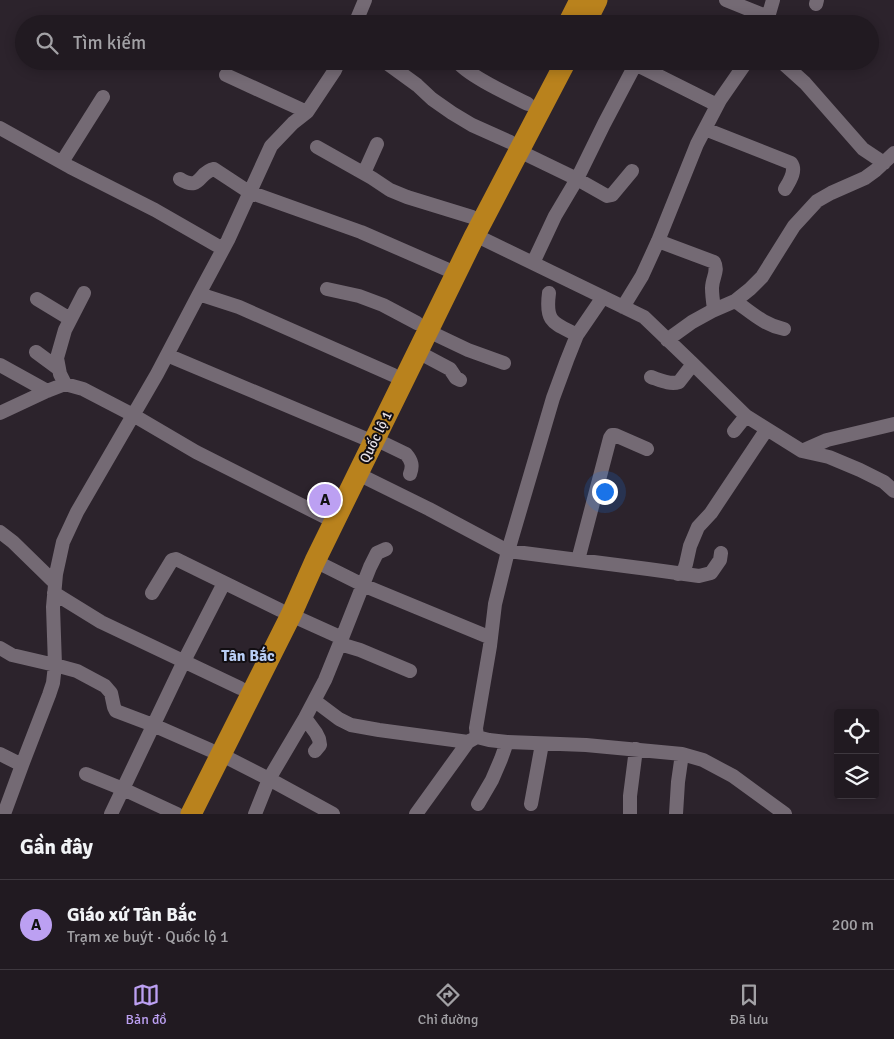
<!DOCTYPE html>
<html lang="vi">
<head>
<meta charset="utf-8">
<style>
  body { margin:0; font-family:Signika,sans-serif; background:#2d272e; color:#f1f3f6 }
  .controls { position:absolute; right:15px; bottom:15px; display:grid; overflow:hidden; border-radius:5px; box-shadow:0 2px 12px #0003 }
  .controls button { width:45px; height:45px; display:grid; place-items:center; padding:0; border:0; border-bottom:1px solid #3e383f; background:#211a21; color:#f1f3f6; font:25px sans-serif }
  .you { position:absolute; left:604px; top:491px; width:18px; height:18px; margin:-12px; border:4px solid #fff; border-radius:50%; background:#1a73e8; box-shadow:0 0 0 8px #1a73e833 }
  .badge { display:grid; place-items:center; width:32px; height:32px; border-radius:50%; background:#bca0f2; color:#111; font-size:16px; font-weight:700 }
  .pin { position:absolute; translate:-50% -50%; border:2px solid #fff; box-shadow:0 1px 5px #0006 }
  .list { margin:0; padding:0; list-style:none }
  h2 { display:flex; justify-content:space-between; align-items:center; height:65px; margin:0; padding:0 20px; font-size:21px }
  h2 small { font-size:16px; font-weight:400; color:#a2a1a5 }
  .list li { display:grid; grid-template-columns:32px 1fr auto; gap:15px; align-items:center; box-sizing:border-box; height:90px; padding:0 20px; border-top:1px solid #3e383f }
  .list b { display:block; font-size:19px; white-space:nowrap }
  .list p { margin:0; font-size:16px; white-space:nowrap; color:#a2a1a5 }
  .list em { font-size:16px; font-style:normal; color:#a2a1a5 }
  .icon { flex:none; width:28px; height:28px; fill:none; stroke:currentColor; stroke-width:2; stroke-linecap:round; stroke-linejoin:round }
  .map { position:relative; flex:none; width:894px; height:814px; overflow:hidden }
  .search { position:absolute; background:#211a21; box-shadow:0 2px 12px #0003; left:15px; right:15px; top:15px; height:55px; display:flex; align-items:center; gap:12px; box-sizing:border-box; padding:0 18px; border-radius:28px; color:#a2a1a5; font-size:19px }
  .sheet { height:155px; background:#211a21 }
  nav { display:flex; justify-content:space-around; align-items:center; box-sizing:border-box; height:70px; border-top:1px solid #3e383f; background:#211a21; font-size:14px; color:#a2a1a5 }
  nav a { display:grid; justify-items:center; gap:2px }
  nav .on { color:#bca0f2 }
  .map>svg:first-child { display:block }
</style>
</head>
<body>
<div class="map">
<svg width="894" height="814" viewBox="0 0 894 814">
  <rect width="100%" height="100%" fill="#2c232c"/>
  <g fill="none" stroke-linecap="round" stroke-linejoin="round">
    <path stroke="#746a74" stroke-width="14" d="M 726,0 L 768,17
      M 816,4 L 817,0
      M 355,24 L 365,0
      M 766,24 L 773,0
      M 384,61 L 417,85 L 432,99 L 452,113 L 472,125 L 510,142
      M 457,61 C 466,75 512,96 528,104
      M 635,64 L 717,105
      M 785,65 L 805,83 L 863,149 L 884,163
      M 226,75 L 307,112
      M 0,128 L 70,167 L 155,210 L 223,249
      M 705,129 L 791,163 C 797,171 789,182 785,189
      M 317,147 L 372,178 L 390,190 L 407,197 L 472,217
      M 519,151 L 577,179 L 607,196 L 612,195 L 632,171
      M 62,162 L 103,97
      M 364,173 L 377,144
      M 180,179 C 201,192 198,172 214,169 L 249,192 L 361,232 L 446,269
      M 475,235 L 644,317 L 693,364 L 746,416 L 802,451 L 829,457 L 860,470 L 884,482 L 894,491
      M 658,241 L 714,262 C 719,271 712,278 712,288 C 712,295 713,302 714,309
      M 533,263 L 555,216 L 577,179 L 604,124 L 633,69 L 635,64 L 628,61
      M 327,289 L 359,296 L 383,305 L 417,323
      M 549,293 C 545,323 554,323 577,335
      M 199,294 L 239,307 L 393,375
      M 603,297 L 577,335 L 567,360 L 553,398 L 508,551 L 495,604 L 490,646 L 476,728 L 477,737 L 489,740 L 507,742 L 586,745 L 682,754 L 703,760 L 733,776 L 785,814
      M 37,299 L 70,319
      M 735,301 C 751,312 764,325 784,329
      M 623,307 L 642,276 L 658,241 L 697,144 L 720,100 L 747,61
      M 428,331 L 468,350 L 504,363
      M 667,340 L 692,322 L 712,311 L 735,301 L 750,289 L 762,277 L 794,226 L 817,201 L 831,193 L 865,178 L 876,170 L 894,153
      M 36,352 L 59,369
      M 418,352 L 450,369 L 456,378 L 460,380
      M 167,355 L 364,438
      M 0,365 L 47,391
      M 651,377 C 660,380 670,385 679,382 L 693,364
      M 65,384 L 60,374 L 57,358 L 65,330 L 84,293
      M 0,413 L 47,391 L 65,384 L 83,389 L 133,415 L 196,452 L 327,518
      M 734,431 L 746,416
      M 375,439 L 406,454 C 412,461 413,466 410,474
      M 802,451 L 827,440 L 894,424
      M 358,474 L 429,509 L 508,551 L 648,569 L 699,576 L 711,573 L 720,560 L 721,553
      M 0,532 L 13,542 L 55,583
      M 578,560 L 610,438 L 612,435 L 615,435 L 647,449
      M 315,561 L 365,586 L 491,638
      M 678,574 L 684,570 L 686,564 L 690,546 L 698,527 L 711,513 L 763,435
      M 54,593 L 101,622 L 240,688
      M 152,593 L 172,560 L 176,559 L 280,610
      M 291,615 L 342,638
      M 340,644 L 360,650 L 410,671
      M 0,648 L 12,655 L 55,665 L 77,671 L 105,686 L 111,693 L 114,707 L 116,711 L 153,725 L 210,750
      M 315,701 L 339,719 L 351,725 L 379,730 L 468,742
      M 305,718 L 316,733 L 319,739 L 320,745 L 315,751
      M 0,754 L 22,765
      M 220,754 L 269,779 L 333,814
      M 86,774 L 123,789 L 177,814
      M 478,804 L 492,780 L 501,759 L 507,742
      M 531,804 L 542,744
      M 4,814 L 22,765 L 49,695 L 53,683 L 55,665 L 53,607 L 56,574 L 63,542 L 77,512 L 157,374 L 199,294 L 228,240 L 271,146 L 293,123 L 307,112 L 335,70 L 339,61
      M 111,814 L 184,661 L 224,583
      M 255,814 L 269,779 L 305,718 L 325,680 L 342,638 L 370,567 L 377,553 L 386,549
      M 416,814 L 468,742 L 475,738
      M 630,814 L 630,796 L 636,749
      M 676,814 L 678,782 L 682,754"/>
    <path stroke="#b9821d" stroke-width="21" d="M 568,24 L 580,0
      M 585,24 L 597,0
      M 191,814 L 291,615 L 315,561 L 475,235 L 566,61"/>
  </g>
  <g text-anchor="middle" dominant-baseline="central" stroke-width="4" stroke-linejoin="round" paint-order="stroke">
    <g font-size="14" fill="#e5dfe5" stroke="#120e12">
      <text transform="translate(376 437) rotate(-64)">Quốc lộ 1</text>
    </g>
    <g font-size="16" font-weight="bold" fill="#b9cef5" stroke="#120e12">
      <text x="248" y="656">Tân Bắc</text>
    </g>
  </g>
</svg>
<div class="controls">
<button><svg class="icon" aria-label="locate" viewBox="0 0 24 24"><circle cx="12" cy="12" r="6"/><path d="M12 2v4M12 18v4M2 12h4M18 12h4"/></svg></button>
<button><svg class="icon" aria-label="layers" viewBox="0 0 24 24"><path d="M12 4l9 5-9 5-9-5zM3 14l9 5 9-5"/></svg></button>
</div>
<div class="you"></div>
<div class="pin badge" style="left:325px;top:500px">A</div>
<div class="search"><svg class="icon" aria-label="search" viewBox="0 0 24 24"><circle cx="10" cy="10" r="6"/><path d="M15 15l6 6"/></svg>Tìm kiếm</div>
</div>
<section class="sheet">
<h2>Gần đây<small></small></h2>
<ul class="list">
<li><span class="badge">A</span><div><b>Giáo xứ Tân Bắc</b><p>Trạm xe buýt · Quốc lộ 1</p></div><em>200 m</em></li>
</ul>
</section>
<nav>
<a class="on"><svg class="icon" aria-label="map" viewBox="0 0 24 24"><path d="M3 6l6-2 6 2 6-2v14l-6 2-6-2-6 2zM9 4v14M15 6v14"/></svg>Bản đồ</a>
<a><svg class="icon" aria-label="directions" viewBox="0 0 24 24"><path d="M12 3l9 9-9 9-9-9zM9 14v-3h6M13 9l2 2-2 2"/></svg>Chỉ đường</a>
<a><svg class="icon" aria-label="saved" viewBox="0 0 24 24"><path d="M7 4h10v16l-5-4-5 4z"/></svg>Đã lưu</a>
</nav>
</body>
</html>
